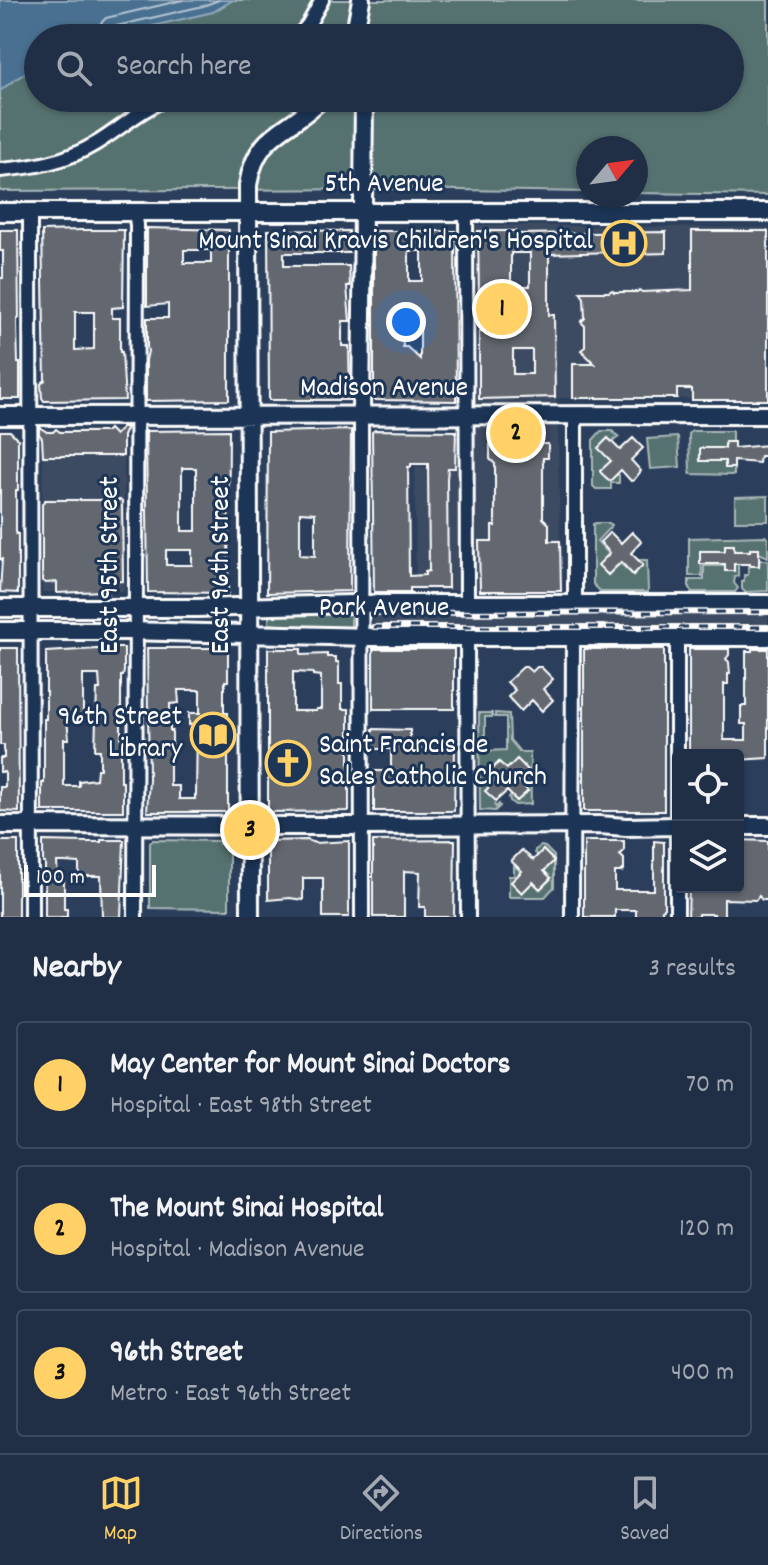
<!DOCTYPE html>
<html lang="en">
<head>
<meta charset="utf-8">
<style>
  body { margin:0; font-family:Dekko,sans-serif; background:#2d3b50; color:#f1f3f6 }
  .controls { position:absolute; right:24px; bottom:24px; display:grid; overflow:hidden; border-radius:8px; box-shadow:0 2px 6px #0004 }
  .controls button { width:72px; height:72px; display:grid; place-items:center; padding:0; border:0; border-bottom:2px solid #3d4a5e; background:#202f45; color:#f1f3f6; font:40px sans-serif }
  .compass { position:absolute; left:576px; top:136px; width:72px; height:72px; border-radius:50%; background:#202f45; box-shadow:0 2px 6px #0004; rotate:61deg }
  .scale { position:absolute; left:24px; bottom:20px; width:132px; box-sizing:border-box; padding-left:8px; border:4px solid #fff; border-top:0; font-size:22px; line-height:28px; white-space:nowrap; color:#fff; -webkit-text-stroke:6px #1d3557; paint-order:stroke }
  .you { position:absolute; left:406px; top:322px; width:28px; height:28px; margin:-20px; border:6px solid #fff; border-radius:50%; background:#1a73e8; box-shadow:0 0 0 12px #1a73e833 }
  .badge { display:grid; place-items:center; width:52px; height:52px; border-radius:50%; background:#ffd166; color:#111; font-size:26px; font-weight:700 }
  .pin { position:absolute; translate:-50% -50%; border:4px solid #fff; box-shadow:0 2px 8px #0006 }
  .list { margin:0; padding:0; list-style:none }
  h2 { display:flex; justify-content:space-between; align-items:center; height:104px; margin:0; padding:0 32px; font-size:34px }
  h2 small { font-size:26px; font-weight:400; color:#a2a9b3 }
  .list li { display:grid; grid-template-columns:52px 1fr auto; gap:24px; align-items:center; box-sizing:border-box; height:128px; margin:0 16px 16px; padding:0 16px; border:2px solid #3d4a5e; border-radius:8px }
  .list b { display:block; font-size:30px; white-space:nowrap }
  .list p { margin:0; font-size:26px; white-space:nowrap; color:#a2a9b3 }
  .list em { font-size:26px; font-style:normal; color:#a2a9b3 }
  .icon { flex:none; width:44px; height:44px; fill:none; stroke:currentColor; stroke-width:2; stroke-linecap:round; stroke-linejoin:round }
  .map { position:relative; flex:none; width:768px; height:917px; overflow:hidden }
  .search { position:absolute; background:#202f45; box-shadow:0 2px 6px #0004; left:24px; right:24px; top:24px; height:88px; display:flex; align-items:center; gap:20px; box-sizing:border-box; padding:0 28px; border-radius:44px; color:#a2a9b3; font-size:30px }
  .sheet { height:536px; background:#202f45 }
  nav { display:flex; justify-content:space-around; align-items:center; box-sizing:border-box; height:112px; border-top:2px solid #3d4a5e; background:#202f45; font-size:22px; color:#a2a9b3 }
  nav a { display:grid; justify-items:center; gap:4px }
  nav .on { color:#ffd166 }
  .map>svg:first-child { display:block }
</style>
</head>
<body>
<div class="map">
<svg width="768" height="917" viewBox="0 0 768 917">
  <rect width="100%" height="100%" fill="#2b3f5c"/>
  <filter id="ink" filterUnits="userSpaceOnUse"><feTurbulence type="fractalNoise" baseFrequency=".0125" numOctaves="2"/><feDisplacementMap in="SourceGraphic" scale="16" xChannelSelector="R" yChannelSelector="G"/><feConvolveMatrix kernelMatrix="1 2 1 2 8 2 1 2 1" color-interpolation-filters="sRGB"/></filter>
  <g filter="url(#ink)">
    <path fill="#3c4b62" d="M 474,225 L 768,228 L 768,399 L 557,398 L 561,591 L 416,590 L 415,467 L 474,467 Z
      M 43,429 L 122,430 L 124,431 L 124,591 L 42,592 Z
      M 373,607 L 768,608 L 768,632 L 373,632 Z"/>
    <path fill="#567270" stroke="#aab8b8" stroke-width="2" fill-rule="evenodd" d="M 0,0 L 768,0 L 768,195 L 636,193 L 636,148 L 588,148 L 588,192 L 397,189 L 0,191 ZM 38,38 L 730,38 L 730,98 L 38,98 Z
      M 601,431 L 612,431 L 619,437 L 612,442 L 608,438 L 599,448 L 612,460 L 600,471 L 607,479 L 616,475 L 619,475 L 619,483 L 611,483 L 611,489 L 596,489 L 593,486 L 593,440 Z
      M 692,431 L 732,431 L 732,442 L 725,442 L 725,448 L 700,448 L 725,461 L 725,467 L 734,468 L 734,475 L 690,474 L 689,434 Z
      M 678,437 L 680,467 L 650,469 L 647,439 Z
      M 768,496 L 768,521 L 735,521 L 735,497 Z
      M 596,523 L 609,523 L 612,525 L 597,541 L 610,555 L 616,567 L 621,564 L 633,575 L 638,560 L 647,560 L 648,592 L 601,592 L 593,584 L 593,524 Z
      M 765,536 L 768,538 L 768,557 L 759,553 L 759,549 L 750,549 L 750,551 L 734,551 L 733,545 L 725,545 L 725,551 L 701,551 L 702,576 L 689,576 L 689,538 Z
      M 760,560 L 768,560 L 768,591 L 745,592 L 742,589 L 742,581 L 744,581 L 744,575 L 748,575 L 748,565 L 759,566 Z
      M 734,564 L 738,564 L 738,576 L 735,577 L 734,583 L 738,588 L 735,592 L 692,592 L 689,588 L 689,580 L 704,580 L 704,566 L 725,566 L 725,571 L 733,571 Z
      M 331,609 L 351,609 L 351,630 L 331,631 L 269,624 L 269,615 Z
      M 479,713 L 492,713 L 492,717 L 485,717 L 485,751 L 506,750 L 506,717 L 495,717 L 495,713 L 509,714 L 510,740 L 520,752 L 530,752 L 531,804 L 515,805 L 510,801 L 509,797 L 512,796 L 517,801 L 528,791 L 499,762 L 489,772 L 496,780 L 486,791 L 496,801 L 494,805 L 496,807 L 499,804 L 500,806 L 495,811 L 480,810 Z
      M 153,840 L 219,841 L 219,844 L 226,844 L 226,841 L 229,841 L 229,909 L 150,908 L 150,843 Z
      M 541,846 L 545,847 L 554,856 L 554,887 L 545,897 L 509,897 L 509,876 L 514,876 L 514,865 L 521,872 L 512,882 L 533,882 L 540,889 L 551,879 L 544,871 L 554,860 L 543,850 L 538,855 L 535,853 L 535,850 Z"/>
    <path fill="#486f90" stroke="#91a9bc" stroke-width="2" d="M 0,0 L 233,0 L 213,12 L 101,38 L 38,38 L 38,66 L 14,80 L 0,91 Z"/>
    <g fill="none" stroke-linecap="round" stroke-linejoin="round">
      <path stroke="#b6c5d3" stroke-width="2" d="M 95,38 L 98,26 L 106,18 L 183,0
        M 105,38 L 106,31 L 112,27 L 203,6 L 219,0"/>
    </g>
    <path fill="#64686f" stroke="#fff" stroke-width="2" fill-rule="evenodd" d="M 147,228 L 229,230 L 229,400 L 146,401 L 146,360 L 148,351 L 147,347 L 147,318 L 168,318 L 168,304 L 147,306 ZM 184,250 L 211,250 L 211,263 L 184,263 Z
      M 0,230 L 18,230 L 19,318 L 17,318 L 17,325 L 18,363 L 20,363 L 20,399 L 0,399 L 0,278 L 3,278 L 3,251 L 0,251 Z
      M 82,230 L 124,230 L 123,307 L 112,308 L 112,318 L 120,318 L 120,352 L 122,352 L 125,400 L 44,401 L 42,398 L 41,384 L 45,380 L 42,231 ZM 75,312 L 94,312 L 94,349 L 75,350 Z
      M 268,230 L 349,231 L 349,253 L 284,253 L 284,266 L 349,266 L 350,286 L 347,286 L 350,321 L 343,321 L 342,331 L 342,346 L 349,346 L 350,400 L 269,400 Z
      M 374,231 L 455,231 L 456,401 L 374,400 ZM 409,251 L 422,251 L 422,281 L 409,281 ZM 402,329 L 420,329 L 420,359 L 407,347 L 403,347 Z
      M 478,231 L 515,231 L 515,234 L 666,232 L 666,253 L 635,254 L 634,261 L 623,263 L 620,261 L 614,261 L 614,252 L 549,254 L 549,315 L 554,315 L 555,397 L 479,399 L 479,332 L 484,332 L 485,301 L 479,301 ZM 511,253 L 530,253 L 530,286 L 511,286 ZM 513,350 L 532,350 L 532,374 L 513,374 Z
      M 692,231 L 768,231 L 768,400 L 692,400 L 692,389 L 677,389 L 677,398 L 573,398 L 573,364 L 595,364 L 581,350 L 585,347 L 585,326 L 581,322 L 585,318 L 584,298 L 580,292 L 609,292 L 612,290 L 614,292 L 637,292 L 639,290 L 642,292 L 692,290 Z
      M 39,427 L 47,432 L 53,432 L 56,429 L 60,432 L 106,432 L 109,429 L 115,435 L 123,427 L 127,427 L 123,436 L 123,456 L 43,456 L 42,438 L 39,434 Z
      M 229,430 L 228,593 L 148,592 L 146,431 ZM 182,468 L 196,468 L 196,531 L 182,531 ZM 166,550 L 192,550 L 192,565 L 166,565 Z
      M 351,430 L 350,591 L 267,593 L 268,432 ZM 300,512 L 315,513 L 315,556 L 300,555 Z
      M 375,430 L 456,431 L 455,468 L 448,468 L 447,479 L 448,588 L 410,588 L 410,592 L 374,592 L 372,435 L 372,432 ZM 411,464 L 428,464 L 429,571 L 425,572 L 425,575 L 409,576 L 408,467 L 411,467 Z
      M 0,431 L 10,431 L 18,439 L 18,490 L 16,490 L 16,534 L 18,534 L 18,593 L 0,592 L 2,559 L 0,559 Z
      M 608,438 L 620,450 L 633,438 L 643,448 L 631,460 L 641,471 L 634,480 L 631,481 L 621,470 L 610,481 L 601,473 L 600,471 L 611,461 L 598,448 Z
      M 725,442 L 734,442 L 734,448 L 768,445 L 768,456 L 760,456 L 759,463 L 734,461 L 734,468 L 725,468 L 725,461 L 700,461 L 700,448 L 725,448 Z
      M 490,444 L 548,444 L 548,458 L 543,458 L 543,518 L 549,524 L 549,541 L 560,541 L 561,591 L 480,591 L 479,541 L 492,541 L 492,526 L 495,526 L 495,464 L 490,459 Z
      M 45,500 L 120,500 L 122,502 L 123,581 L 109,582 L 108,593 L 103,591 L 57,593 L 57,582 L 46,583 L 42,581 L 42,504 Z
      M 610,532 L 621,543 L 632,532 L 640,540 L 641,542 L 631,553 L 643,565 L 633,575 L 621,562 L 608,575 L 598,565 L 610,553 L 600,542 Z
      M 725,545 L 734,545 L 734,551 L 750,551 L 750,549 L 759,549 L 759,566 L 750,566 L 750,564 L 734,564 L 734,571 L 725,571 L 725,564 L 700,564 L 700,551 L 725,551 Z
      M 0,648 L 18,648 L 19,812 L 0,811 L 0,787 L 5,787 L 5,774 L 4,772 L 0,772 L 0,758 L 4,758 L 4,745 L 0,745 Z
      M 115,648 L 124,648 L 124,671 L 123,676 L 121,676 L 121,782 L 123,782 L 123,811 L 42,811 L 42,783 L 44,783 L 44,719 L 46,719 L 46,652 ZM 83,675 L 99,675 L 100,689 L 97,689 L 95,750 L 100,750 L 100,769 L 97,769 L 96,779 L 79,781 L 79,786 L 64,786 L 64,739 L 69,739 L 67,719 L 83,719 Z
      M 147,648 L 228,648 L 228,681 L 225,681 L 225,689 L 224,689 L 224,713 L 228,713 L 228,812 L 147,812 L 149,779 ZM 178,690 L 200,690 L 200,713 L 189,713 L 189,725 L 197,724 L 196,795 L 195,795 L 195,799 L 179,799 L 179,786 L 170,786 L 170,752 L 175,752 L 175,745 L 172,745 L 172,731 L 170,731 L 170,704 L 179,703 Z
      M 268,649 L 301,649 L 301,655 L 327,654 L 327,657 L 336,657 L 336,662 L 338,662 L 339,665 L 339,684 L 342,684 L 342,709 L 349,709 L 349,811 L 268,812 ZM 293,672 L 313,673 L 313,675 L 321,676 L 321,709 L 316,709 L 316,711 L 293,711 Z
      M 373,649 L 454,649 L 454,709 L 373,709 Z
      M 584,649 L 664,649 L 664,811 L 584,811 Z
      M 689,649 L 729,649 L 729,655 L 726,659 L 729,662 L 730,674 L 728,674 L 728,684 L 724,684 L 724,740 L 746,740 L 746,724 L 741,724 L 741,706 L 746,706 L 746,651 L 752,651 L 752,649 L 768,649 L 768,758 L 738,760 L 738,755 L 689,755 Z
      M 523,667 L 526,667 L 532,672 L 537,667 L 541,667 L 553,679 L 543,689 L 553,700 L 542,711 L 532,700 L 521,711 L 508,697 L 515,690 L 507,682 Z
      M 373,729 L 410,730 L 410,748 L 455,748 L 454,811 L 374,811 L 374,771 L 391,771 L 391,749 L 373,749 Z
      M 517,759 L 528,770 L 518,780 L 528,791 L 517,801 L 507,791 L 496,801 L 485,791 L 496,780 L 489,773 L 499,762 L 507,769 Z
      M 101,840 L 124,840 L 121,917 L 102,917 L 101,876 L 79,876 L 79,863 L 65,862 L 57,862 L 58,879 L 64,879 L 64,909 L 67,909 L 67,917 L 45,917 L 45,863 L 43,863 L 43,841 L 86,842 L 101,842 Z
      M 307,840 L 315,843 L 349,841 L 349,917 L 323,917 L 323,878 L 303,878 L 303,900 L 290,898 L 268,900 L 268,841 Z
      M 455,840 L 454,917 L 425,917 L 425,907 L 419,907 L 420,872 L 404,871 L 404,917 L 373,917 L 373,841 Z
      M 738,840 L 768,841 L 768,900 L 762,900 L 759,896 L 756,900 L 724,899 L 724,917 L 714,917 L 714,914 L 698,914 L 698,917 L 688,917 L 689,887 L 738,887 Z
      M 0,841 L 18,841 L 18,917 L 0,917 Z
      M 584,841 L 624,841 L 624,851 L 620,855 L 624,859 L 624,870 L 622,870 L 622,872 L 615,872 L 615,890 L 654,890 L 654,841 L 664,842 L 664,909 L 662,910 L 662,917 L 636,917 L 636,910 L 615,910 L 615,917 L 584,917 Z
      M 522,850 L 533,860 L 543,850 L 554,861 L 544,871 L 551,878 L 540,889 L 533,882 L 522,893 L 511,882 L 522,871 L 511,861 Z"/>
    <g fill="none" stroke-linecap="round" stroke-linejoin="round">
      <g stroke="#fff" stroke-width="18">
        <path id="minor" d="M 297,38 L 308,25 L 322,0
          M 0,170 C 34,167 65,162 95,144 C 120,129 141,109 169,98
          M 30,212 L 31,917
          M 135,212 L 137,225 L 135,917
          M 466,212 L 467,604
          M 361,416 L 362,917
          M 575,605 L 575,415
          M 467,637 L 468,917
          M 677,637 L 677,917
          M 572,917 L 573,637"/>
      </g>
      <g stroke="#fff" stroke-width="22">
        <path id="major" d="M 354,38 L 361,0
          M 0,212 L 768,212
          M 0,416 L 768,415
          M 361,416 L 364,98
          M 0,608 L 196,608 L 352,604 L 768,604
          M 0,631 L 127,631 L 370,637 L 768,637
          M 0,825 L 353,826 L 599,825 L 626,827 L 678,826
          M 738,826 L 768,826
          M 250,917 L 248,185 C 257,130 289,133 322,98"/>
      </g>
      <use href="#minor" stroke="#1d3557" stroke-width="12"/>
      <use href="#major" stroke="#1d3557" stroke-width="16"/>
      <g stroke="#fff" stroke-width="6">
        <path id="rail" d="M 373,613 L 768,612
          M 373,627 L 768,627"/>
      </g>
      <use href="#rail" stroke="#1d3557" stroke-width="3" stroke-dasharray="9" stroke-linecap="butt"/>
    </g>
  </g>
  <defs>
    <g id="hospital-ring" transform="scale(2.3)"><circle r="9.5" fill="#1d3557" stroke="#ffd166" stroke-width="1.5"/><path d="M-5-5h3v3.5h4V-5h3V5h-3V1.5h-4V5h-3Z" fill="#ffd166"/></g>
    <g id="library-ring" transform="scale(2.3)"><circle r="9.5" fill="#1d3557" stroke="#ffd166" stroke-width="1.5"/><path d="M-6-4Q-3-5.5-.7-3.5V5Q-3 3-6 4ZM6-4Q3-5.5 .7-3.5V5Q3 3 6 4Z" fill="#ffd166"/></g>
    <g id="church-ring" transform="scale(2.3)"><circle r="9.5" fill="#1d3557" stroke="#ffd166" stroke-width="1.5"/><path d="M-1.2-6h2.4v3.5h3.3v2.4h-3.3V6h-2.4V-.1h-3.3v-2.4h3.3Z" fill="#ffd166"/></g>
  </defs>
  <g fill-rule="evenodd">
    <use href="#hospital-ring" x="624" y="243"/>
    <use href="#library-ring" x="213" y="735"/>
    <use href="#church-ring" x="288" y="763"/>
  </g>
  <g text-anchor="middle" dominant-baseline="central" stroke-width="6" stroke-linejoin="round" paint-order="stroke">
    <g font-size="28" fill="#fff" stroke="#1d3557">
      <text x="384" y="186">5th Avenue</text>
      <text x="384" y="390">Madison Avenue</text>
      <text transform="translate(112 565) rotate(-90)">East 95th Street</text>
      <text transform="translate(223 565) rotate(-90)">East 96th Street</text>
      <text x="384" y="610">Park Avenue</text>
    </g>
    <g font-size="28" fill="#fff" stroke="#1d3557" text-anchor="end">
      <text x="593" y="243">Mount Sinai Kravis Children's Hospital</text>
      <text x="182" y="719">96th Street<tspan x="182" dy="32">Library</tspan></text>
      <text x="319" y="747" text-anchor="start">Saint Francis de<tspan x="319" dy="32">Sales Catholic Church</tspan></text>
    </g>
  </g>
</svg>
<div class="controls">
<button><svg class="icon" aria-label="locate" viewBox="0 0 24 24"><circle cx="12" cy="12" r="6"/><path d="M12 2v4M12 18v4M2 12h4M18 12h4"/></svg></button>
<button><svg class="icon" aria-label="layers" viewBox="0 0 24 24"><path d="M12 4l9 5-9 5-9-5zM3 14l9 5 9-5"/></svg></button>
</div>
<svg class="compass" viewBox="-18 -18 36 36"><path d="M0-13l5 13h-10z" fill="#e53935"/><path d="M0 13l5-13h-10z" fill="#a2a9b3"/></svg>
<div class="scale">100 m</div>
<div class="you"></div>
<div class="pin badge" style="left:502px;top:309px">1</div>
<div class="pin badge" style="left:516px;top:433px">2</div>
<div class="pin badge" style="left:250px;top:830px">3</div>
<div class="search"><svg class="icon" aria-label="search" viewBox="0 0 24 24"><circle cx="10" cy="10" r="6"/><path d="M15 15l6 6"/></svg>Search here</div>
</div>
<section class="sheet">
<h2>Nearby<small>3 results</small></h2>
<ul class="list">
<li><span class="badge">1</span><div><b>May Center for Mount Sinai Doctors</b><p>Hospital · East 98th Street</p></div><em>70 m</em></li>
<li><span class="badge">2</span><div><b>The Mount Sinai Hospital</b><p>Hospital · Madison Avenue</p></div><em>120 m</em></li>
<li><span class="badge">3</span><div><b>96th Street</b><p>Metro · East 96th Street</p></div><em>400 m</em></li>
</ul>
</section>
<nav>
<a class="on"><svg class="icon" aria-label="map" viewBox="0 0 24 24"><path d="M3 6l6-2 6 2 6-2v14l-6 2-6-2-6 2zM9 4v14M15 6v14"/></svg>Map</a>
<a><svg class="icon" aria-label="directions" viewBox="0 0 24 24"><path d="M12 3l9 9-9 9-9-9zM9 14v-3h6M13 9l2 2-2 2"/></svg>Directions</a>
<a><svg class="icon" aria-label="saved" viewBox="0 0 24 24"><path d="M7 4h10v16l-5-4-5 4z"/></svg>Saved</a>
</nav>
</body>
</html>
